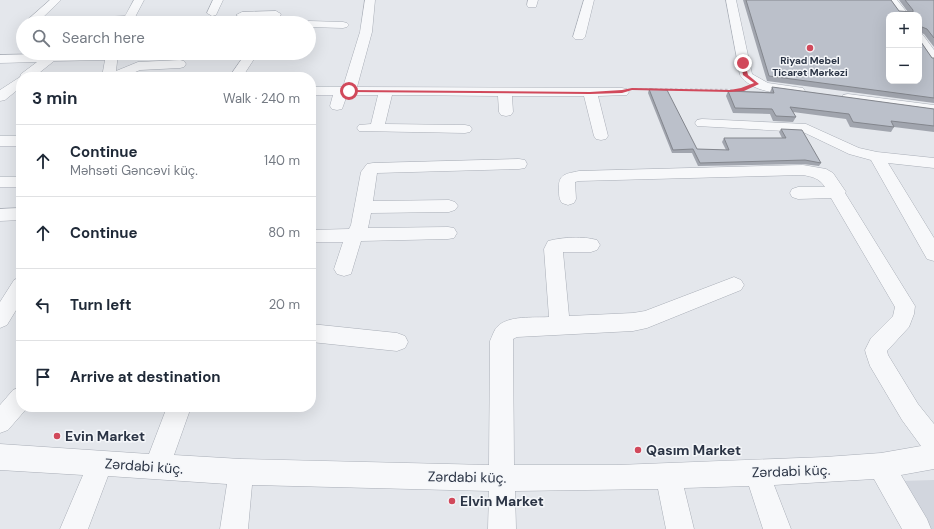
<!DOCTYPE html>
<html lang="en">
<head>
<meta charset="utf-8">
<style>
  body { margin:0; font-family:"DM Sans",sans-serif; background:#f6f6f7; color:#1f2937 }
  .controls { position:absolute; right:12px; top:12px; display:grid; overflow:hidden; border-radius:8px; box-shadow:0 4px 16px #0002 }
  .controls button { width:36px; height:36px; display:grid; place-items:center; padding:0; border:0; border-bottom:1px solid #e0e1e3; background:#fff; color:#1f2937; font:20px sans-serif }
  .stop { position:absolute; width:12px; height:12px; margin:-9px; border:3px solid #d1495b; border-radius:50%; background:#fff }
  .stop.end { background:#d1495b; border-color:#fff; box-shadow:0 1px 4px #0008 }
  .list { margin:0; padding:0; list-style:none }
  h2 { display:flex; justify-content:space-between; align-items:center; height:52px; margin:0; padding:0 16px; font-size:17px }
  h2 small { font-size:13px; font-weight:400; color:#747a83 }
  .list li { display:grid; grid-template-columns:26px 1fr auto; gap:12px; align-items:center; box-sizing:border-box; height:72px; padding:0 16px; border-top:1px solid #e0e1e3 }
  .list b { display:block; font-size:15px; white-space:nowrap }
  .list p { margin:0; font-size:13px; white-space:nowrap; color:#747a83 }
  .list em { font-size:13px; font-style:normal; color:#747a83 }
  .icon { flex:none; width:22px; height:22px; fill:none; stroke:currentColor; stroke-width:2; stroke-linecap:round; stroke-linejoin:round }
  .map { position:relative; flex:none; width:934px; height:529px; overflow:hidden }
  .search { position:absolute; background:#fff; box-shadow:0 4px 16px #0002; left:16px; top:16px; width:300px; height:44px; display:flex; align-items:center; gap:10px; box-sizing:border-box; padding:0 14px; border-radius:22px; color:#747a83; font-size:15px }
  .panel { position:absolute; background:#fff; box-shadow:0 4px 16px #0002; left:16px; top:72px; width:300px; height:340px; border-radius:16px }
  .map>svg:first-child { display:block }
</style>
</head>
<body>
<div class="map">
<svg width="934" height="529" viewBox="0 0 934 529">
  <rect width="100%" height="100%" fill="#e4e7ec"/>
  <path fill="#d2d6de" d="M 934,480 L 934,529 L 928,529 L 901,481 Z"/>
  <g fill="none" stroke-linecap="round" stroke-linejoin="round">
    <g stroke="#a9aeb7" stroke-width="1">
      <path id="minor" d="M 50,0 L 61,0 L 37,23 L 24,23 Z
        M 134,0 L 144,0 L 132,23 L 60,22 L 66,19 L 125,16 Z
        M 213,0 L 223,0 L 216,15 L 212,16 L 207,13 Z
        M 365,0 L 375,0 L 372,32 L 357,87 L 622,88 L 627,89 L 629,92 L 627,95 L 598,96 L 608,136 L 606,139 L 601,140 L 596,139 L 594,136 L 584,96 L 512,96 L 513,112 L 511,115 L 506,116 L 501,115 L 499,112 L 498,96 L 392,95 L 385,124 L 465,125 L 470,126 L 472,129 L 470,132 L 465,133 L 359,131 L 357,128 L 359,125 L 371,124 L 378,95 L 347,95 L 342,109 L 337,110 L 332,109 L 330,106 L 333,95 L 311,95 L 311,87 L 343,87 L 360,32 Z
        M 528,0 L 538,0 L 536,7 L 528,7 L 527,5 Z
        M 584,0 L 594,0 L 585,37 L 583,39 L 575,39 L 573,37 Z
        M 726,0 L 736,0 L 752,74 L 768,83 L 803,88 L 805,91 L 803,94 L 798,95 C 779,93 752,93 740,75 Z
        M 887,0 L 897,0 L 909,15 L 897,15 Z
        M 276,11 L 281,14 L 280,16 L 242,18 L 236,15 L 242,12 Z
        M 309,21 L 343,22 L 347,23 L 349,25 L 347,27 L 343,28 L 309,27 L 309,23 L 304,23 Z
        M 919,33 L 923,35 L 934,50 L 934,63 L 930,62 L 919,46 Z
        M 85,53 L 118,53 L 116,71 L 138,62 L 180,60 L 184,61 L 186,64 L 184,67 L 180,68 L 140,70 L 124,77 L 102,77 L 105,60 L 54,61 L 34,77 L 21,77 L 21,87 L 5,100 L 0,101 L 0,90 L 20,77 L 21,74 L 37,62 L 0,63 L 0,55 Z
        M 246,53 L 301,53 L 302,54 L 300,57 L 296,58 L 256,56 L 243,76 L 233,76 L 232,73 Z
        M 848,94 L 934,105 L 934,113 L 843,101 L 841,98 L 843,95 Z
        M 702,119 L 806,124 L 859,148 L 877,152 L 934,158 L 934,168 L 888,163 L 934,238 L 934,261 L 927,259 L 871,160 L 849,154 L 803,132 L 697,126 L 695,123 L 697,120 Z
        M 0,136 L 21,136 L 21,146 L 0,146 Z
        M 519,159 L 525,160 L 527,164 L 525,168 L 519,169 L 377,173 L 373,201 L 449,200 L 455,202 L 458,206 L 455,210 L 449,212 L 371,213 L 368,228 L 448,227 L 454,228 L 457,233 L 454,238 L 448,239 L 361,241 L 351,274 L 344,276 L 337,274 L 334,269 L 343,242 L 311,242 L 311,230 L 349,229 L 351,225 L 361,172 L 367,164 L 373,163 Z
        M 803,165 L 826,169 L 833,173 L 846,192 L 845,193 L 915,306 L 914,314 L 909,327 L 887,351 L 888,355 L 918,404 L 934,424 L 934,469 L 901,475 L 927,519 L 931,529 L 902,529 L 874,479 L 774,485 L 791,529 L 763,529 L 749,486 L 684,488 L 694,529 L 666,529 L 658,489 L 515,491 L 516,529 L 488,529 L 489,491 L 252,485 L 248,529 L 220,529 L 227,484 L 108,476 L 88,529 L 60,529 L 83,475 L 0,470 L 0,444 L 149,454 L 167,407 L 191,407 L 174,455 L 241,459 L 489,465 L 490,341 C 492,337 494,330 497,327 C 508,315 534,318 549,317 L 544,249 L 548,241 C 563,237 583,236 597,240 L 600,245 L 597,250 L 591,252 L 563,252 L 569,316 L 633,313 L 645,311 L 734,277 L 741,280 L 744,285 L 741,290 L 647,328 L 633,331 L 517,337 L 513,339 L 514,465 L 617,465 L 825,457 L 881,453 L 921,446 L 902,420 L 870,366 L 866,354 L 865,350 L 871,338 L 893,316 L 895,307 L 831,198 L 798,199 L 792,197 L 790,193 L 792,189 L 798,187 L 825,187 C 819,178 813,177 803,175 L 579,181 L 575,182 L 576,199 L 574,203 L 568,205 L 562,203 C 559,199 559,195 559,190 C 558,174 565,174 579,171 Z
        M 0,177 L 21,177 L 21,187 L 0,187 Z
        M 21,208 L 21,220 L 0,221 L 0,209 Z
        M 21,277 L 21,302 L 7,325 L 0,328 L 0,302 L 14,280 Z
        M 311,324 L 397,333 L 405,336 L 408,342 L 405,348 L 397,351 L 311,342 Z
        M 21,387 L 21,407 L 28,407 L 8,430 L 0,433 L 0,405 L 13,390 Z"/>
    </g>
    <path stroke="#c2c5cb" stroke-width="1.5" stroke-dasharray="2 2" stroke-linecap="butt" d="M 635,89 L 667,90"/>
    <path stroke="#c2c5cb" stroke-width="2" stroke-dasharray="2.5 2.5" stroke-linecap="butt" d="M 635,89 L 742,90"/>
    <use href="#minor" fill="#f7f8fa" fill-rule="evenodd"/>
  </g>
  <path fill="#a1a5ae" d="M 743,0 L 891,0 L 899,11 L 908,12 L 899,0 L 934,0 L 934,47 L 924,34 L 921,33 L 921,42 L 932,58 L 934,58 L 934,103 L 767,81 Z
    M 772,87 L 934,109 L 934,132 L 894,127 L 891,132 L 850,127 L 846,119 L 793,112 L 796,117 L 793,122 L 773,121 L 770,114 L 733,113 L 726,96 L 728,91 L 770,92 Z
    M 649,89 L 697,149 L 726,150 L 722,142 L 724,138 L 782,138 L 779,132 L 781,129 L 821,163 L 819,166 L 803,164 L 698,166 L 692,153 L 672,153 L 648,93 Z"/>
  <path fill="#bbc0ca" stroke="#83868d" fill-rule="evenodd" d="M 746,0 L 891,0 L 899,11 L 913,12 L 913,10 L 905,0 L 934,0 L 934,38 L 927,29 L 922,27 L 921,42 L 932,58 L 934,58 L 934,98 L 769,76 ZM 889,15 L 919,15 L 919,81 L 889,81 Z
    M 772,87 L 934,109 L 934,126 L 891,121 L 894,127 L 853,122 L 849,114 L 790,107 L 796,117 L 776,116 L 772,109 L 735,108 L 728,91 L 774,93 Z
    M 649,89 L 667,90 L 697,149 L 729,150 L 724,138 L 786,138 L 781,129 L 802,130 L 821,163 L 805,160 L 700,163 L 693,149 L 673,150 Z"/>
  <path fill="#d1495b" d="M 743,62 L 745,63 L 748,75 L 759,84 L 744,91 L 730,92 L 632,90 L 622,93 L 590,94 L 349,92 L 347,91 L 349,90 L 590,92 L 622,90 L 632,88 L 730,90 L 741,88 L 754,83 L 743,75 L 741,63 Z"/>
  <g fill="#d1495b" stroke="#f4f6f9" stroke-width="1.5">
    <circle cx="810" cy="48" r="4"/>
    <circle cx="57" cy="436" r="4"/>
    <circle cx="638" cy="450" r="4"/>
    <circle cx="452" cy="501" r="4"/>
  </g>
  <g text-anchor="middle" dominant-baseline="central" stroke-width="3" stroke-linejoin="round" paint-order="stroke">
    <g font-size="10" font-weight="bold" fill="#2b3445" stroke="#f4f6f9">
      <text x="810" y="60">Riyad Mebel<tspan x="810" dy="12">Ticarət Mərkəzi</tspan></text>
    </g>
    <g font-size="14" font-weight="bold" fill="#2b3445" stroke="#f4f6f9" text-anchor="start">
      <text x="65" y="436">Evin Market</text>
      <text x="646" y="450">Qasım Market</text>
      <text x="460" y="501">Elvin Market</text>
    </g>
    <g font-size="14" fill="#2b3445" stroke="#f4f6f9">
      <text transform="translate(144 466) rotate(4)">Zərdabi küç.</text>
      <text transform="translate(791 471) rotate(-2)">Zərdabi küç.</text>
      <text transform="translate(467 477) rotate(1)">Zərdabi küç.</text>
    </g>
  </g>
</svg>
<div class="controls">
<button>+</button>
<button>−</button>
</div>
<div class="stop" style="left:349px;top:91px"></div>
<div class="stop end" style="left:743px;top:63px"></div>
<div class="search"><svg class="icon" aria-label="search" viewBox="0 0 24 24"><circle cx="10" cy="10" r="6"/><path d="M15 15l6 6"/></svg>Search here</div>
<section class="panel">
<h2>3 min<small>Walk · 240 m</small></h2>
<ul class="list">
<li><svg class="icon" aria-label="ahead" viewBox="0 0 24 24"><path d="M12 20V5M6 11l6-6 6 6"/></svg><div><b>Continue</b><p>Məhsəti Gəncəvi küç.</p></div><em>140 m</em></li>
<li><svg class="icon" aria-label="ahead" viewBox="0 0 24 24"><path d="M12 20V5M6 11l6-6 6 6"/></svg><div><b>Continue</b></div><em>80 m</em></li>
<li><svg class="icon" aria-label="left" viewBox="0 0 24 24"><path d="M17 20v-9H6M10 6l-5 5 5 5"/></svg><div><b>Turn left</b></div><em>20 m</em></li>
<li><svg class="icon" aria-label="arrive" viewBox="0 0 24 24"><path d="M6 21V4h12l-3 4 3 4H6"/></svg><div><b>Arrive at destination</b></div></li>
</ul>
</section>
</div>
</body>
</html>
